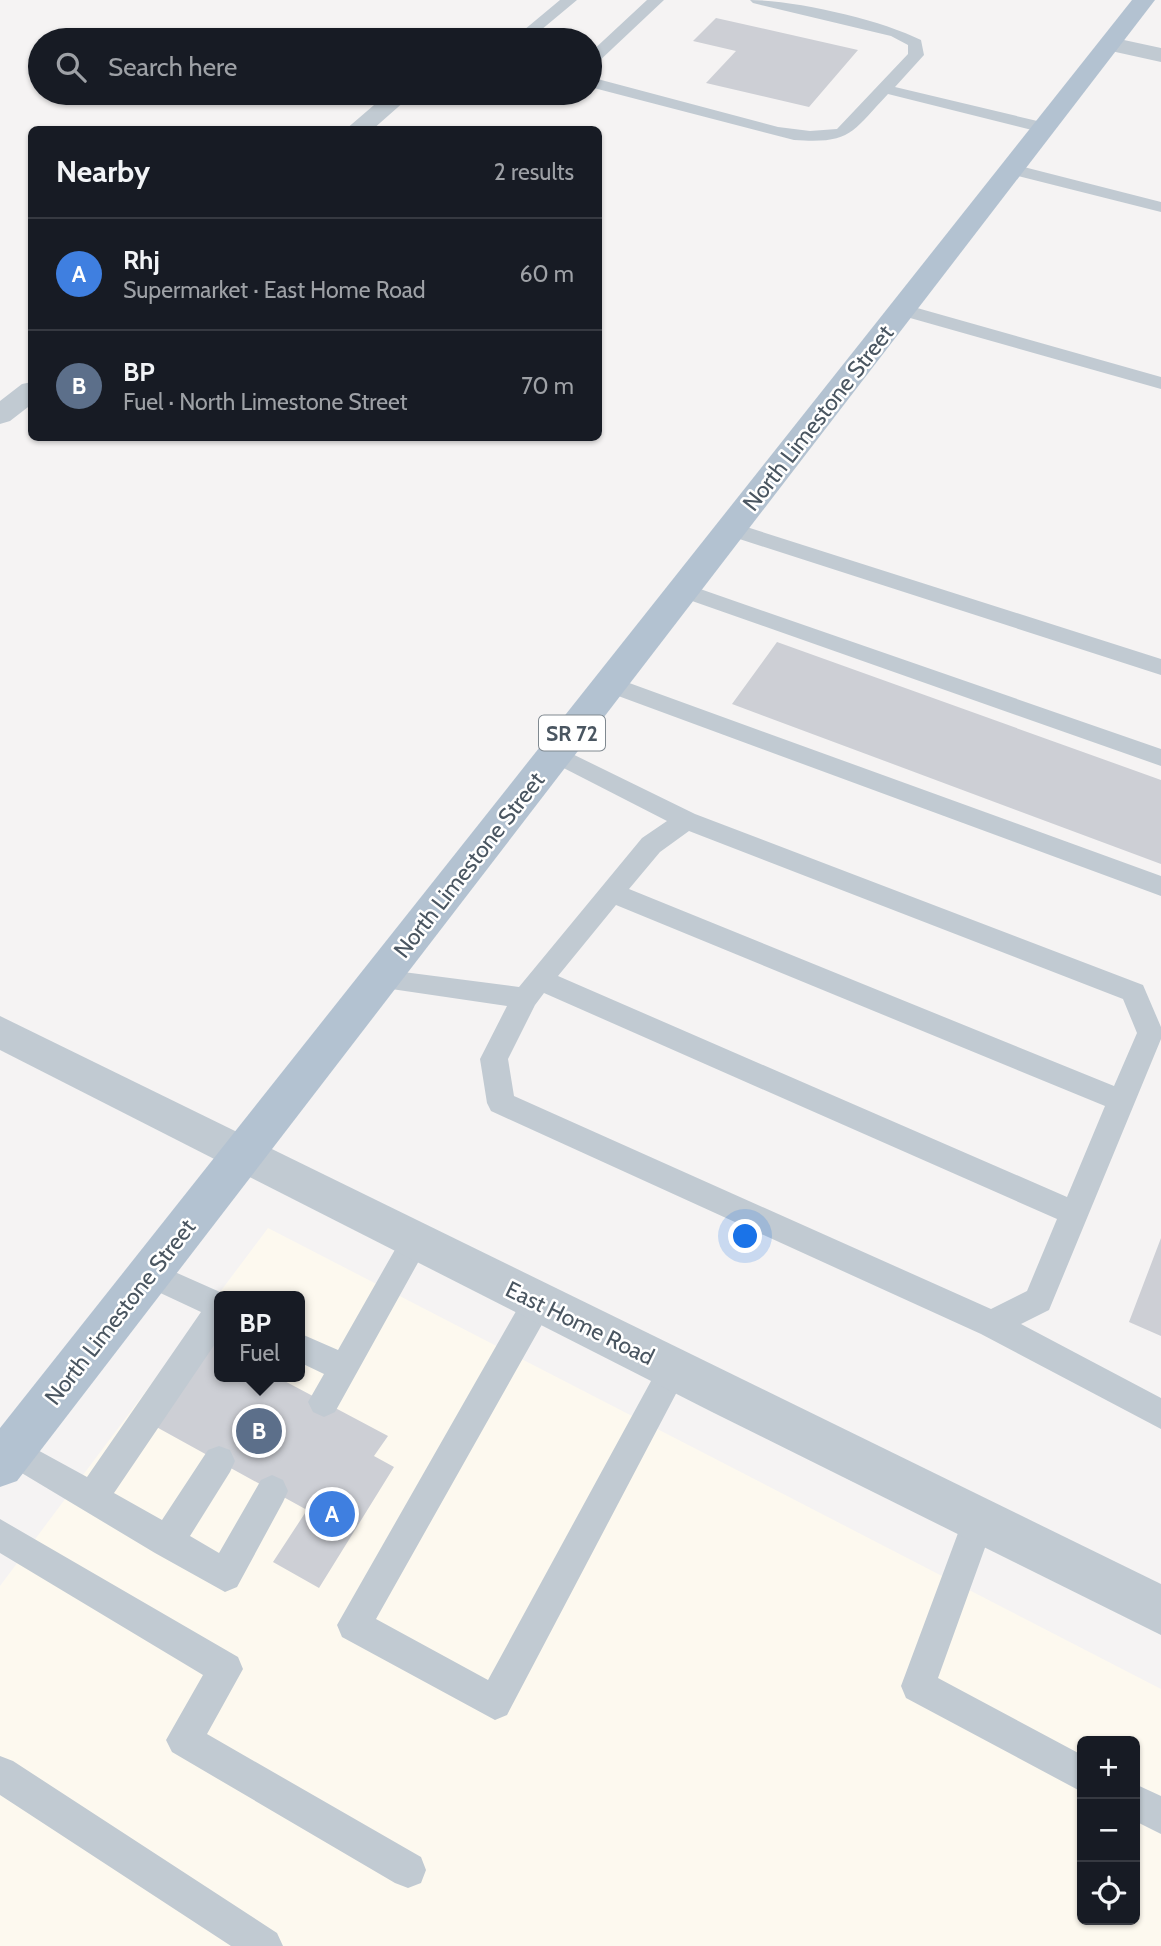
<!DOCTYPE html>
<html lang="en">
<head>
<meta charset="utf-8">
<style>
  body { margin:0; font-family:Cabin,sans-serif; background:#20242c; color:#f1f3f6 }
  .controls { position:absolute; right:21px; bottom:21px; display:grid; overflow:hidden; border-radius:10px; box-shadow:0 2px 5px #0004 }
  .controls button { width:63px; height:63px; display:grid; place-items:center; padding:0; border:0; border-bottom:2px solid #363941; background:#171b24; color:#f1f3f6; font:35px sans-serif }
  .you { position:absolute; left:746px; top:1237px; width:24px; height:24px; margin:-18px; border:5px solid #fff; border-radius:50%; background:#1a73e8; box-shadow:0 0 0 10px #1a73e833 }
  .badge { display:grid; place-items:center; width:46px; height:46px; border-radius:50%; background:#1a73e8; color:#fff; font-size:23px; font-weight:700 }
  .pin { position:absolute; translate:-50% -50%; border:4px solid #fff; box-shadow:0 2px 7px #0006 }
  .popup { position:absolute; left:214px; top:1291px; width:91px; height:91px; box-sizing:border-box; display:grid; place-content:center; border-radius:10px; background:#171b24; filter:drop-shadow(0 2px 5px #0005); font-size:23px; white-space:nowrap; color:#9ea1a6 }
  .popup b { font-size:26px; color:#f1f3f6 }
  .popup::after { content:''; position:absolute; left:50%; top:100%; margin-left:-14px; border:14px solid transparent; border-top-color:#171b24 }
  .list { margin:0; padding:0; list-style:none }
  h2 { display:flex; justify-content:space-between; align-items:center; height:91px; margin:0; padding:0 28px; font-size:30px }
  h2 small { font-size:23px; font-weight:400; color:#9ea1a6 }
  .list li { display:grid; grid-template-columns:46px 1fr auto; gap:21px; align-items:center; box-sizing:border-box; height:112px; padding:0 28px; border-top:2px solid #363941 }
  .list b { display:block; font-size:26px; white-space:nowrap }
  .list p { margin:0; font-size:23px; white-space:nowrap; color:#9ea1a6 }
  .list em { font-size:23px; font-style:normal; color:#9ea1a6 }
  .icon { flex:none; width:38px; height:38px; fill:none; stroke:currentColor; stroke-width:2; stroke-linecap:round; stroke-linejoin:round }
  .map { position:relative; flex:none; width:1161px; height:1946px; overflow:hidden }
  .search { position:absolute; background:#171b24; box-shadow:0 2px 5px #0004; left:28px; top:28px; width:574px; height:77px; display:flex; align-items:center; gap:18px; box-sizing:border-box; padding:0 24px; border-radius:38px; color:#9ea1a6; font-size:26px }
  .panel { position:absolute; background:#171b24; box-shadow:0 2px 5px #0004; left:28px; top:126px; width:574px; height:315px; border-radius:10px }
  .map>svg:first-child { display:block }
</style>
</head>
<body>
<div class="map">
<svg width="1161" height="1946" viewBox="0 0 1161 1946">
  <rect width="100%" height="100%" fill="#f5f3f3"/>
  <path fill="#fdf9ef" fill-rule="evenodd" d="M 268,1228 L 1161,1689 L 1161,1946 L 0,1946 L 0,1586 ZM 219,1296 L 299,1296 L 299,1377 L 219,1377 ZM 1082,1741 L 1135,1741 L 1135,1920 L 1082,1920 Z"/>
  <path fill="#cdcfd5" d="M 716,18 L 858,50 L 809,107 L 706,83 L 736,51 L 693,41 Z
    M 777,642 L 1161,780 L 1161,864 L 732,704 Z
    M 1161,1238 L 1161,1336 L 1129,1322 Z
    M 210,1342 L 219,1346 L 219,1377 L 277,1377 L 388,1436 L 374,1456 L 394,1467 L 319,1588 L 273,1562 L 307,1510 L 151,1424 Z"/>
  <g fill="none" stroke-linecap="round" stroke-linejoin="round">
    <path fill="#c1cad2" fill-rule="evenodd" d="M 560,0 L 577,0 L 529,40 L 512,40 Z
      M 647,0 L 664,0 L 596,64 L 590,66 L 590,53 Z
      M 750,0 C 795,0 882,20 921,40 L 924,55 L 895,87 L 1050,124 L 1052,128 L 1044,133 L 888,94 C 851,133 851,144 794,140 L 590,87 L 590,77 L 778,127 L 810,131 L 837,129 L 908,54 L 908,45 L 891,36 L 753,3 Z
      M 1012,164 L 1161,202 L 1161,212 L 1006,173 L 1004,169 Z
      M 903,304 L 1161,377 L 1161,389 L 896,314 L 894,310 L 896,306 Z
      M 731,522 L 1161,659 L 1161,675 L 724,534 L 720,529 L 724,524 Z
      M 683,583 L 1161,749 L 1161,766 L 675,595 L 672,590 L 675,585 Z
      M 610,676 L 1161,876 L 1161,896 L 602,690 L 599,684 L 602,678 Z
      M 556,746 L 695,814 L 1143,985 L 1161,1027 L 1161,1039 L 1049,1310 L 1021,1324 L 1161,1398 L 1161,1429 L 981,1334 L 491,1111 L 487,1103 L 480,1059 L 507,1006 L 371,986 L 367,979 L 371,972 L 380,969 L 519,987 L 642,838 L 667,821 L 548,760 L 544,754 L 548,748 ZM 689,831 L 1123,999 L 1137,1033 L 1114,1086 L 629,889 L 660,852 ZM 616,905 L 1105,1106 L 1067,1197 L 558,976 ZM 544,993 L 1057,1219 L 1027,1291 L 991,1309 L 514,1096 L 508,1059 L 535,1005 Z
      M 415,1228 L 425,1232 L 430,1241 L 335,1412 L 324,1417 L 313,1412 L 308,1402 L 324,1374 L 299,1362 L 299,1333 L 338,1350 L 405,1232 Z
      M 150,1261 L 229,1296 L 219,1296 L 219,1338 L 114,1493 L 162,1520 L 208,1450 L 219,1446 L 230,1450 L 235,1461 L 230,1472 L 190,1536 L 219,1553 L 261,1480 L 272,1475 L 283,1480 L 288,1491 L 283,1502 L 237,1587 L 225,1592 L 155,1553 L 0,1460 L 1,1440 L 12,1436 L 87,1477 L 201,1312 L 139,1283 L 135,1274 L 139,1265 Z
      M 538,1288 L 549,1292 L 553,1302 L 549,1312 L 376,1619 L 488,1680 L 663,1359 L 674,1355 L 685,1359 L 689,1369 L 507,1715 L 495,1720 L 342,1637 L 337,1625 L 527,1292 Z
      M 979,1504 L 991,1509 L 995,1520 L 938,1678 L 1082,1755 L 1082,1792 L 906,1698 L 901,1686 L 967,1509 Z
      M 0,1519 L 238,1657 L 243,1669 L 207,1734 L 421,1857 L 426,1870 L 421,1883 L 408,1888 L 395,1883 L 172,1752 L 166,1740 L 203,1675 L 0,1553 Z
      M 0,1756 L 13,1761 L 277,1933 L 283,1946 L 231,1946 L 0,1795 Z
      M 1135,1784 L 1161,1796 L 1161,1834 L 1135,1821 Z"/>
    <path fill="#c1cad2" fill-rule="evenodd" d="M 1110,37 L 1161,48 L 1161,62 L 1102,49 L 1099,44 L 1102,39 Z
      M 388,93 L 414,93 L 372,130 L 345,130 Z
      M 32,382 L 32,404 L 10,421 L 0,424 L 0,401 L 22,384 Z"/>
    <path fill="#c1cad2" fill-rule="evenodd" d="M 0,1016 L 1161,1584 L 1161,1635 L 712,1412 L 0,1050 Z"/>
    <path fill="#b3c2d1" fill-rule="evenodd" d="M 1132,0 L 1155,0 L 17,1481 L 0,1487 L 0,1428 Z"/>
  </g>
  <g text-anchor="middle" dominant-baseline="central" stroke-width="5" stroke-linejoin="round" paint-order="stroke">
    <rect fill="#fff" stroke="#808990" stroke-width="2" x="539" y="715.5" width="66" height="35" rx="5"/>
    <g font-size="21" font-weight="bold" fill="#4a5661">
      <text x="572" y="733">SR 72</text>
    </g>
    <g font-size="23" fill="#4a5661" stroke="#fff">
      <text transform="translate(818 418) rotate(-52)">North Limestone Street</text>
      <text transform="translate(469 865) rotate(-52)">North Limestone Street</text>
      <text transform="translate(120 1312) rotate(-52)">North Limestone Street</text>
      <text transform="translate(580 1323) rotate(26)">East Home Road</text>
    </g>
  </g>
</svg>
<div class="controls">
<button>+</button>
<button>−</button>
<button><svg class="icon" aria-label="locate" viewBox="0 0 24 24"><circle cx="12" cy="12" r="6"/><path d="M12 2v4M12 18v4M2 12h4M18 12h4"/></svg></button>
</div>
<div class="you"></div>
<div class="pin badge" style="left:332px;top:1514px;background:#3f7fe0">A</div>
<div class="pin badge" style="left:259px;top:1431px;background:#5c6f8a">B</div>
<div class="popup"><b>BP</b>Fuel</div>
<div class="search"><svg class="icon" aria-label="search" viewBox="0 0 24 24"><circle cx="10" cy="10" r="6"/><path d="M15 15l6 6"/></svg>Search here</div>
<section class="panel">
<h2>Nearby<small>2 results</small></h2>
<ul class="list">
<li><span class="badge" style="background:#3f7fe0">A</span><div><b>Rhj</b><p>Supermarket · East Home Road</p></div><em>60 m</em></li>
<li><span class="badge" style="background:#5c6f8a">B</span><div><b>BP</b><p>Fuel · North Limestone Street</p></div><em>70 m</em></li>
</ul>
</section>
</div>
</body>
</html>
